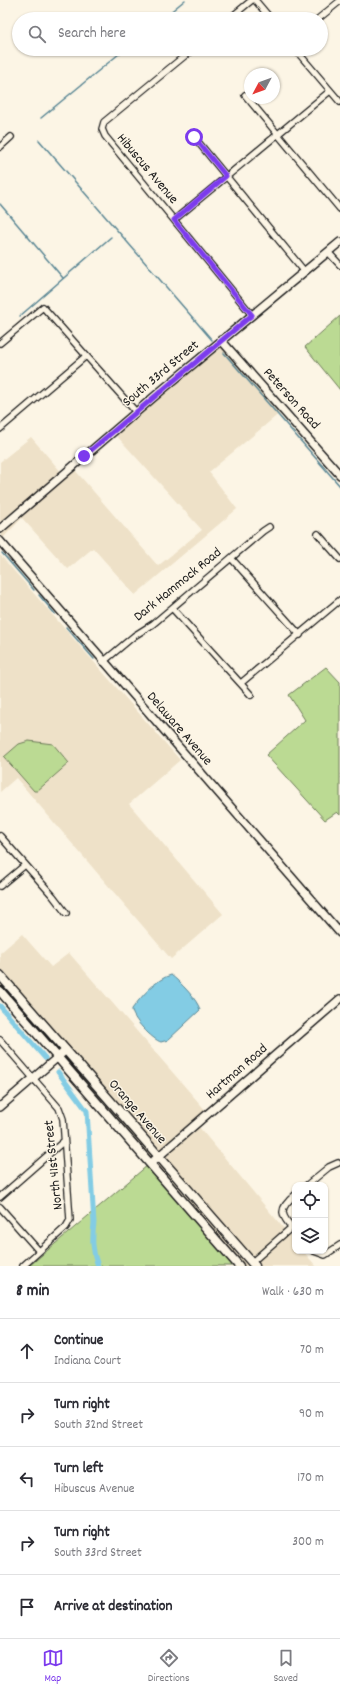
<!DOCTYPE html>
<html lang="en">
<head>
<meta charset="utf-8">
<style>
  body { margin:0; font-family:Dekko,sans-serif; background:#f2f2f3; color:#2b2b33 }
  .controls { position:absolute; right:12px; bottom:12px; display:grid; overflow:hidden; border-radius:8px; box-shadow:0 1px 3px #0004 }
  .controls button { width:36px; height:36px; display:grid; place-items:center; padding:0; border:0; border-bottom:1px solid #e1e1e2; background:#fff; color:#2b2b33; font:20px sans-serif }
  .compass { position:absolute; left:244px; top:68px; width:36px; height:36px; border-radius:50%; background:#fff; box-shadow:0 1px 3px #0004; rotate:229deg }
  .stop { position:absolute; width:12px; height:12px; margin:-9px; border:3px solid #7c3aed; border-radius:50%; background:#fff }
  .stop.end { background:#7c3aed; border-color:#fff; box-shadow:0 1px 4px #0008 }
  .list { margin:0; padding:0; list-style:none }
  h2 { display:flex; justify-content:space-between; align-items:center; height:52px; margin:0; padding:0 16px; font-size:17px }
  h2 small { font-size:13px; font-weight:400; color:#7c7c81 }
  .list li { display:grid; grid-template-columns:26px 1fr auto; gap:12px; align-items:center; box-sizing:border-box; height:64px; padding:0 16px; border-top:1px solid #e1e1e2 }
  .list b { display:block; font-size:15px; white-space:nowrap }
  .list p { margin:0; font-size:13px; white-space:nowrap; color:#7c7c81 }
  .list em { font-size:13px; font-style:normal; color:#7c7c81 }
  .icon { flex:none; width:22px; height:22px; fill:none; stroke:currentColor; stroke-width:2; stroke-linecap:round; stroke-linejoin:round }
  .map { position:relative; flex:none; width:340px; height:1266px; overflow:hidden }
  .search { position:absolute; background:#fff; box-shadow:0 1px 3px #0004; left:12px; right:12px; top:12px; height:44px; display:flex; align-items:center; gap:10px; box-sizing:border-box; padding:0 14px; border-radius:22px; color:#7c7c81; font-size:15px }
  .sheet { height:372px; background:#fff }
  nav { display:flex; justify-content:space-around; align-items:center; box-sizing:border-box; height:56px; border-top:1px solid #e1e1e2; background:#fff; font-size:11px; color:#7c7c81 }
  nav a { display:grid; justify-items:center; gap:2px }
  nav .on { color:#7c3aed }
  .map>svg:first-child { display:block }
</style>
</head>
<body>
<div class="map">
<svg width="340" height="1266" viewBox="0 0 340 1266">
  <rect width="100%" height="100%" fill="#fcf5e5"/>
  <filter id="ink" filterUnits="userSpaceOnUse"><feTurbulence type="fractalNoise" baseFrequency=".025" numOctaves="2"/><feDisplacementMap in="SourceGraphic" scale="8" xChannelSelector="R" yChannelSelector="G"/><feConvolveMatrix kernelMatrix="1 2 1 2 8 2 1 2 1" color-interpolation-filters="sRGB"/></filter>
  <g filter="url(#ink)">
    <path fill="#eee1c8" d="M 221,344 L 281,412 L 209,472 L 237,509 L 135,595 L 93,548 L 68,569 L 22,518 L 2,539 L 0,532 L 74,469 L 158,566 L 202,530 L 115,434 Z
      M 31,437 L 62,473 L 0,526 L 0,462 Z
      M 0,555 L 180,760 L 129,804 L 223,914 L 171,959 L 16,778 L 0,792 Z
      M 22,934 L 51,967 L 69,953 L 207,1112 L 160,1152 L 0,971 L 0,953 Z
      M 0,979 L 62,1050 L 58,1053 L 0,987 Z
      M 65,1054 L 155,1156 L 151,1160 L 61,1057 Z
      M 198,1126 L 285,1230 L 252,1258 L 163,1156 Z
      M 159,1160 L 251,1266 L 244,1266 L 174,1186 L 155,1164 Z
      M 288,1233 L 295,1241 L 295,1251 L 303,1251 L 316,1266 L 259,1266 L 255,1262 Z"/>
    <path fill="#bbda93" stroke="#6c7b58" d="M 340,316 L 340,390 L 305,347 Z
      M 326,667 L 340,682 L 340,815 L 337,812 L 325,820 L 266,755 L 305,720 L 289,695 Z
      M 29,741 L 53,744 L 69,763 L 37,791 L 34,791 L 4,757 L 19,744 Z
      M 148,1165 L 236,1266 L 29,1266 Z"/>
    <path fill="#83cce4" stroke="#5a8694" d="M 171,975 C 179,981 198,1000 200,1010 L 168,1040 L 161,1042 C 153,1040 131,1018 132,1009 C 141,997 156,979 171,975 Z"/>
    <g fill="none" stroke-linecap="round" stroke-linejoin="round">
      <path stroke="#5a8694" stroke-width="1.5" d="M 162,19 L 185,0
        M 41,118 L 125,49
        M 39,140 L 212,340
        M 0,204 L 63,278
        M 20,316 L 111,237
        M 224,353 L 340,486
        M 2,553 L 34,590
        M 39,595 L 55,614
        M 66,627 L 94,659"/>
      <path stroke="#83cce4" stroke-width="5" d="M 0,1006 L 45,1058
        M 58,1072 L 87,1111 L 94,1223 C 92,1239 92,1251 98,1266"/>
      <g stroke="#1c1c1c" stroke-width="8">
        <path id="minor" d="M 255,0 L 271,19
          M 229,19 L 252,0
          M 318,19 L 340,1
          M 193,49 L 104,122 L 102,129 L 105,136 L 252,315
          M 295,49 L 340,102
          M 245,95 L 340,209
          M 194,137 L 305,272
          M 0,147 L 11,137
          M 174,220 L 330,91
          M 328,252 L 340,265
          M 0,343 L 43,307 L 136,412
          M 0,429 L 86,356
          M 318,534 L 340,559
          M 231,558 L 300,635
          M 172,608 L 251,695
          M 103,662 L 134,636 L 153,624 L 263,531 L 269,527
          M 241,683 L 340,600
          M 0,836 L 53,896 L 66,913
          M 0,886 L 25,865
          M 0,1040 L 59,1108 L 63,1119 L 70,1220 L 66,1227 L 23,1266
          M 307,1185 L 329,1167 L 338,1163
          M 295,1195 C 278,1209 280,1215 295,1231
          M 0,1197 L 64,1141
          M 0,1207 L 39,1251
          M 314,1251 L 325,1255 L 340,1245
          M 252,1262 L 292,1227"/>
      </g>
      <g stroke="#1c1c1c" stroke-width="10">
        <path id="tertiary" d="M 221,340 L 340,475
          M 0,529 L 162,390 L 340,242
          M 0,541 L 340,933
          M 0,1107 L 66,1050
          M 151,1163 L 340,999"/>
      </g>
      <g stroke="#1c1c1c" stroke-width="11">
        <path id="secondary" d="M 0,975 L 255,1266
          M 0,991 L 239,1266"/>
      </g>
      <use href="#minor" stroke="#fcf5e5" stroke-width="5.5"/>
      <use href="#tertiary" stroke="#fcf5e5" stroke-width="7"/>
      <use href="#secondary" stroke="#fcf5e5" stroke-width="8"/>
    </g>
  </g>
  <g fill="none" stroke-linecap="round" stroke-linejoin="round" filter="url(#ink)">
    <path stroke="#7c3aed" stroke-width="5" d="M 84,456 L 252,315 L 174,220 L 226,176 L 194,137"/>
  </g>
  <g text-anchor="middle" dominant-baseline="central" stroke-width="3" stroke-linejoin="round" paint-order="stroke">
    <g font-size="14" fill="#1c1c1c" stroke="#fcf5e5">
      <text transform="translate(147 169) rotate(50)">Hibuscus Avenue</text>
      <text transform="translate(161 374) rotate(-40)">South 33rd Street</text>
      <text transform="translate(291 399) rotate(48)">Peterson Road</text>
      <text transform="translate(178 585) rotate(-39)">Dark Hammock Road</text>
      <text transform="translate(179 729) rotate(49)">Delaware Avenue</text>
      <text transform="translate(237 1072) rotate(-41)">Hartman Road</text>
      <text transform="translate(137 1112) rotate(49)">Orange Avenue</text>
      <text transform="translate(54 1165) rotate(-96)">North 41st Street</text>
    </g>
  </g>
</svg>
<div class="controls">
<button><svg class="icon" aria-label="locate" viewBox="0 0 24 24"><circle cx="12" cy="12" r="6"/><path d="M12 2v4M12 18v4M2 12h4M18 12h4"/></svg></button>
<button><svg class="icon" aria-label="layers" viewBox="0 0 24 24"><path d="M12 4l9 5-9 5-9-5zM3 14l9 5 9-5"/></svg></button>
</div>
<svg class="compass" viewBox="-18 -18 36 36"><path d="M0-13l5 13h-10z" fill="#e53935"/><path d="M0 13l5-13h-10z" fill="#7c7c81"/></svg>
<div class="stop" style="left:194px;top:137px"></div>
<div class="stop end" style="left:84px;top:456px"></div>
<div class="search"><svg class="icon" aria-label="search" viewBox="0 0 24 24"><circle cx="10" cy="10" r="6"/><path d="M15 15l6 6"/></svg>Search here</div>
</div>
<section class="sheet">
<h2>8 min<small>Walk · 630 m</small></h2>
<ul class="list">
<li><svg class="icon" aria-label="ahead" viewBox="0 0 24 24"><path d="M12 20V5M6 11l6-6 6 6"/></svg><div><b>Continue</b><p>Indiana Court</p></div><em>70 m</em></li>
<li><svg class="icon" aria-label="right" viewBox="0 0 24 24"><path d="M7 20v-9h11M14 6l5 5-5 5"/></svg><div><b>Turn right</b><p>South 32nd Street</p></div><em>90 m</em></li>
<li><svg class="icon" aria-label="left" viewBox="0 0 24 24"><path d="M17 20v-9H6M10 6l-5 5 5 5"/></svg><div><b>Turn left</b><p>Hibuscus Avenue</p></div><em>170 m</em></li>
<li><svg class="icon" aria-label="right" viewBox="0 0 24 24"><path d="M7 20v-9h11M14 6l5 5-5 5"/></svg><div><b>Turn right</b><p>South 33rd Street</p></div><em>300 m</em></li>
<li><svg class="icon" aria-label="arrive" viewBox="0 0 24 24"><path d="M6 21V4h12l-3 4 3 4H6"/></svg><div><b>Arrive at destination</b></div></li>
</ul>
</section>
<nav>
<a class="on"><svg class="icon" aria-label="map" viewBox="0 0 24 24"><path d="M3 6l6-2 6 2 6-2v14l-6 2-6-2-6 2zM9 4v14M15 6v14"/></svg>Map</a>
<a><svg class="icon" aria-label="directions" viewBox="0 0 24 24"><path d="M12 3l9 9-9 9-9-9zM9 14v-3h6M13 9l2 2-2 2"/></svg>Directions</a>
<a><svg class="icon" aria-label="saved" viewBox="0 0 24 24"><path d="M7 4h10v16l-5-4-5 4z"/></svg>Saved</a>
</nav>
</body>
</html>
